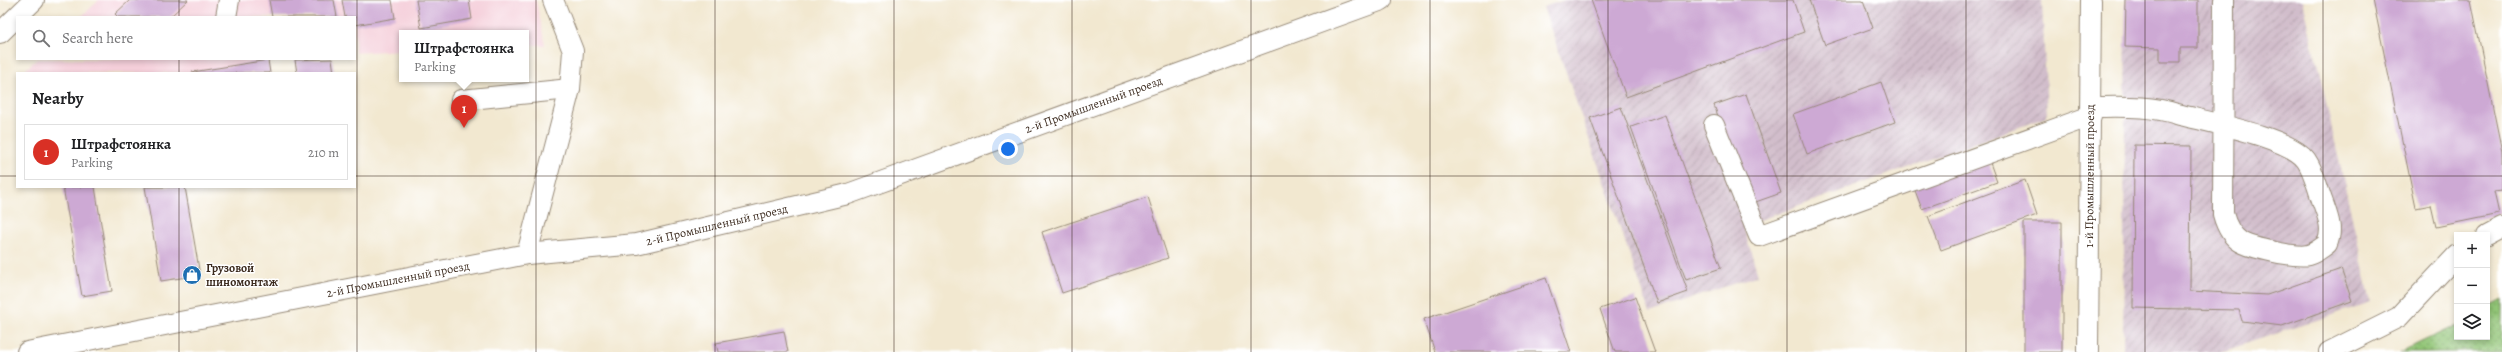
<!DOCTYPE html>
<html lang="en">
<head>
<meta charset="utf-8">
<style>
  body { margin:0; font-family:Alegreya,serif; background:#f6f6f6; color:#202124 }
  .controls { position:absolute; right:12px; bottom:12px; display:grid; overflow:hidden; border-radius:0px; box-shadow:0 2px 6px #0003 }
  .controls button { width:36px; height:36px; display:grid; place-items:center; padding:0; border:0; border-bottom:1px solid #e0e0e0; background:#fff; color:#202124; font:20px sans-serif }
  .you { position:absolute; left:1008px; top:149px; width:14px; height:14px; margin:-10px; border:3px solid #fff; border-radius:50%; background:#1a73e8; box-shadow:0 0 0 6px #1a73e833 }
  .badge { display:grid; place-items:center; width:26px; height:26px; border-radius:50%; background:#d93025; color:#fff; font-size:13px; font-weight:700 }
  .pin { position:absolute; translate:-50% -33px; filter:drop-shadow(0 1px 2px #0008) }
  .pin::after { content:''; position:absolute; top:21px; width:14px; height:12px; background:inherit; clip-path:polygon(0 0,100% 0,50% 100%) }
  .popup { position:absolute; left:399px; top:30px; width:130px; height:52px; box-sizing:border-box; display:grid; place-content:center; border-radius:0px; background:#fff; filter:drop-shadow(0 1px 3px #0005); font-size:13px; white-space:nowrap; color:#757577 }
  .popup b { font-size:15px; color:#202124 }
  .popup::after { content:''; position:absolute; left:50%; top:100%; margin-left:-8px; border:8px solid transparent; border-top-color:#fff }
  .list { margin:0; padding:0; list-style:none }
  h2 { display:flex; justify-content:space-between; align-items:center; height:52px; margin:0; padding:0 16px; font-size:17px }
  h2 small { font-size:13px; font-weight:400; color:#757577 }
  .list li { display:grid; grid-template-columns:26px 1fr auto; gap:12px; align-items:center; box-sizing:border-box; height:56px; margin:0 8px 8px; padding:0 8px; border:1px solid #e0e0e0; border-radius:0px }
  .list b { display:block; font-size:15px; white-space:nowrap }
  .list p { margin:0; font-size:13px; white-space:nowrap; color:#757577 }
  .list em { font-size:13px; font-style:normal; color:#757577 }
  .icon { flex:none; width:22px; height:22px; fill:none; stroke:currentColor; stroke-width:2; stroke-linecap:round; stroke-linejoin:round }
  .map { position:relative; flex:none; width:2502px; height:352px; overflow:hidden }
  .search { position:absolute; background:#fff; box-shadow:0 2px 6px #0003; left:16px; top:16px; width:340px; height:44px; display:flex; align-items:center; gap:10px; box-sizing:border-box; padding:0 14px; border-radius:0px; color:#757577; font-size:15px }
  .panel { position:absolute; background:#fff; box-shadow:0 2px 6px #0003; left:16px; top:72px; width:340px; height:116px; border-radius:0px }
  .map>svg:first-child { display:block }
</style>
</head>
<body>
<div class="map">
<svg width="2502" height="352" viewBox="0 0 2502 352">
  <defs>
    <pattern id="industrial-furrows" width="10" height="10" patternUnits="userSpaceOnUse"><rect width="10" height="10" fill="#d1bdcb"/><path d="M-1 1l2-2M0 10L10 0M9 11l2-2" fill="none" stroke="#ab9aa4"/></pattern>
    <pattern id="grass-dots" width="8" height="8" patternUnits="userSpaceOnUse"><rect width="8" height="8" fill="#91c576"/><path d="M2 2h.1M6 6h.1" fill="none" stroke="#78a060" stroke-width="1.8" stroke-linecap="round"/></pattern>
  </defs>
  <rect width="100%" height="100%" fill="#fff"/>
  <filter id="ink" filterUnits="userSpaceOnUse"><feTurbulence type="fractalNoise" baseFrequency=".025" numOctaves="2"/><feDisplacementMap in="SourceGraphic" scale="8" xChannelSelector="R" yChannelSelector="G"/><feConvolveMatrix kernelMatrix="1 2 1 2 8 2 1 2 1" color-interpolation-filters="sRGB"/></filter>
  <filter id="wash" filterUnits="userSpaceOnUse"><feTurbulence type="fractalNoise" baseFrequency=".012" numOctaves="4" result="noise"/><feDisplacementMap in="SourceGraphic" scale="16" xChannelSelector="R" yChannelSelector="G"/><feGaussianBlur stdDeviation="0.9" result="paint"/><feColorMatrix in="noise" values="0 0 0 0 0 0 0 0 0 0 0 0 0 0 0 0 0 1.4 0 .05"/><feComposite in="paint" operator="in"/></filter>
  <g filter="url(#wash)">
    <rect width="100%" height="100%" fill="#f2e8d0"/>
    <path fill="#f5cfda" d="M 99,0 L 536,0 L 545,45 L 526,45 L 526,33 L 402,33 L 402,50 L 355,53 L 355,17 L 81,17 Z
      M 37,59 L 279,59 L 187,73 L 22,73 Z"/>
    <path fill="url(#industrial-furrows)" d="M 1565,0 L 2042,0 L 2047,117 L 1743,226 L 1758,275 L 1650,313 L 1543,7 Z
      M 2126,0 L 2303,0 L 2371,302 L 2221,352 L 2123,352 Z"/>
    <path fill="url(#grass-dots)" stroke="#66784a" d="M 2502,300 L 2502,352 L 2400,352 L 2457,325 L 2457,337 L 2487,337 L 2487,308 Z"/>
    <g id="blocks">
      <path fill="#cda9d4" d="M 130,0 L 188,0 L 170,17 L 118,17 L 115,14 Z
        M 269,0 L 334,0 L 337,17 L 272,17 Z
        M 342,0 L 392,0 L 395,18 L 355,25 L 355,17 L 345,17 Z
        M 416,0 L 469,0 L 472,19 L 421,28 Z
        M 1591,0 L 1793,0 L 1804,32 L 1626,97 Z
        M 1809,0 L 1863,0 L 1873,28 L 1825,45 Z
        M 2126,0 L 2198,0 L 2198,48 L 2180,48 L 2180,62 L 2160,62 L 2160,48 L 2125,47 Z
        M 2373,0 L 2471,0 L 2502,152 L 2502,191 L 2494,192 L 2499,214 L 2436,227 L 2431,205 L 2416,208 Z
        M 332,59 L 334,73 L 297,73 L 295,60 Z
        M 268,60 L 270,73 L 192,73 L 192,72 Z
        M 1881,82 L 1895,122 L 1807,154 L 1793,114 Z
        M 1746,94 L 1781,193 L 1750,204 L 1714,105 Z
        M 1621,107 L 1688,292 L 1657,303 L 1590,118 Z
        M 1665,115 L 1721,268 L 1686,280 L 1631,127 Z
        M 2134,145 L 2191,146 L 2190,291 L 2267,295 L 2341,269 L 2352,301 L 2282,326 L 2242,321 L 2239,310 L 2133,308 Z
        M 1986,152 L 1997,182 L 1922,209 L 1911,180 Z
        M 2025,180 L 2037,215 L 1941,250 L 1928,216 Z
        M 63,187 L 95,187 L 112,291 L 82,296 Z
        M 145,187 L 185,187 L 200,275 L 161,281 Z
        M 1148,197 L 1168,258 L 1062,293 L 1042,232 Z
        M 2024,222 L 2062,222 L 2062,352 L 2024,352 Z
        M 1546,278 L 1571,352 L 1435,352 L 1424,319 Z
        M 1635,297 L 1655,352 L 1615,352 L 1600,309 Z
        M 784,331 L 788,352 L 718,352 L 716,343 Z"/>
    </g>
  </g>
  <g filter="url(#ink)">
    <use href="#blocks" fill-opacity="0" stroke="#968977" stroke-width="1"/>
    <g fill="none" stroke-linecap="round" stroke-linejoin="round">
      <g stroke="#968977" stroke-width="22">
        <g id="minor">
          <path d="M 226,17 L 229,0"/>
          <path d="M 0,33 L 34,0"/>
          <path d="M 461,100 L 570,89"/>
          <path d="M 2091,107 C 2120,107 2149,105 2177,114 C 2207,122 2289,137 2306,160 C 2314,171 2317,187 2322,200 C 2327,215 2334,228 2327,244 C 2321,248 2316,253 2308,255 C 2297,258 2251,248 2241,242 C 2231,236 2226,225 2223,214 L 2224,0"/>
          <path d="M 1714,125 L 1759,236 L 2091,116"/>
          <path d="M 2487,236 L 2502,228"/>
          <path d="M 527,254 L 570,89 L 573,51 L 553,0"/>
          <path id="s1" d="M 27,352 L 527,254 L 636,244 L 848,194 L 1382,0"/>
          <path id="s2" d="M 2088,352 L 2091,0"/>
          <path d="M 2329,352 L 2399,317 L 2457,255"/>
        </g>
      </g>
      <use href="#minor" stroke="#fff" stroke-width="20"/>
    </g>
  </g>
  <path fill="none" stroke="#3b2a1e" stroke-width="1" stroke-opacity="0.55" d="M 179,0 L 179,17M 357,0 L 357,352M 536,0 L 536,352M 715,0 L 715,352M 894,0 L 894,352M 1072,0 L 1072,352M 1251,0 L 1251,352M 1430,0 L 1430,352M 1608,0 L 1608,352M 1787,0 L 1787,352M 1966,0 L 1966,352M 2145,0 L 2145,352M 2323,0 L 2323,352M 179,59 L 179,73M 0,176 L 17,176M 355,176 L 2502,176M 179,187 L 179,352"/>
  <defs>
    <g id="shop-disc" transform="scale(1)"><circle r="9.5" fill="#1f6fb2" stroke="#fff"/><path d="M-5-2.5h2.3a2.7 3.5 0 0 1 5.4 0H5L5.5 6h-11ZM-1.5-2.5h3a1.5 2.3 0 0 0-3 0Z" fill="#fff"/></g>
  </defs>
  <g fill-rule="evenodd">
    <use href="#shop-disc" x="192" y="275"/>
  </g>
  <g text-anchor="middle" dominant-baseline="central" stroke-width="3" stroke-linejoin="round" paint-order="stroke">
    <g font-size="12" fill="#3b2a1e" stroke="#fff">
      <text stroke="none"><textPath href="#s1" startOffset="1098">2-й Промышленный проезд</textPath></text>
      <text stroke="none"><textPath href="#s2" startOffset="176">1-й Промышленный проезд</textPath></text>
      <text stroke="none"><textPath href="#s1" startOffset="702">2-й Промышленный проезд</textPath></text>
      <text stroke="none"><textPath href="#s1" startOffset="378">2-й Промышленный проезд</textPath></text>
    </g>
    <g font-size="12" font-weight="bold" fill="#3b2a1e" stroke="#fff" text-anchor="start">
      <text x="206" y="268">Грузовой<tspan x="206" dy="14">шиномонтаж</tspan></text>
    </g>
  </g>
</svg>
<div class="controls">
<button>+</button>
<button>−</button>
<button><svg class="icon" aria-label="layers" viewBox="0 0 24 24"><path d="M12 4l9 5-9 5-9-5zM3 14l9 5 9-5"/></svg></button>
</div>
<div class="you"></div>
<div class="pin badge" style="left:464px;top:128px">1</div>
<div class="popup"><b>Штрафстоянка</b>Parking</div>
<div class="search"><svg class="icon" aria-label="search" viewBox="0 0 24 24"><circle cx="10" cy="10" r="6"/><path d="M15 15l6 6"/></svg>Search here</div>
<section class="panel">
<h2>Nearby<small></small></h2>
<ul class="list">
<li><span class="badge">1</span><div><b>Штрафстоянка</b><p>Parking</p></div><em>210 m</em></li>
</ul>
</section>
</div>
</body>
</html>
